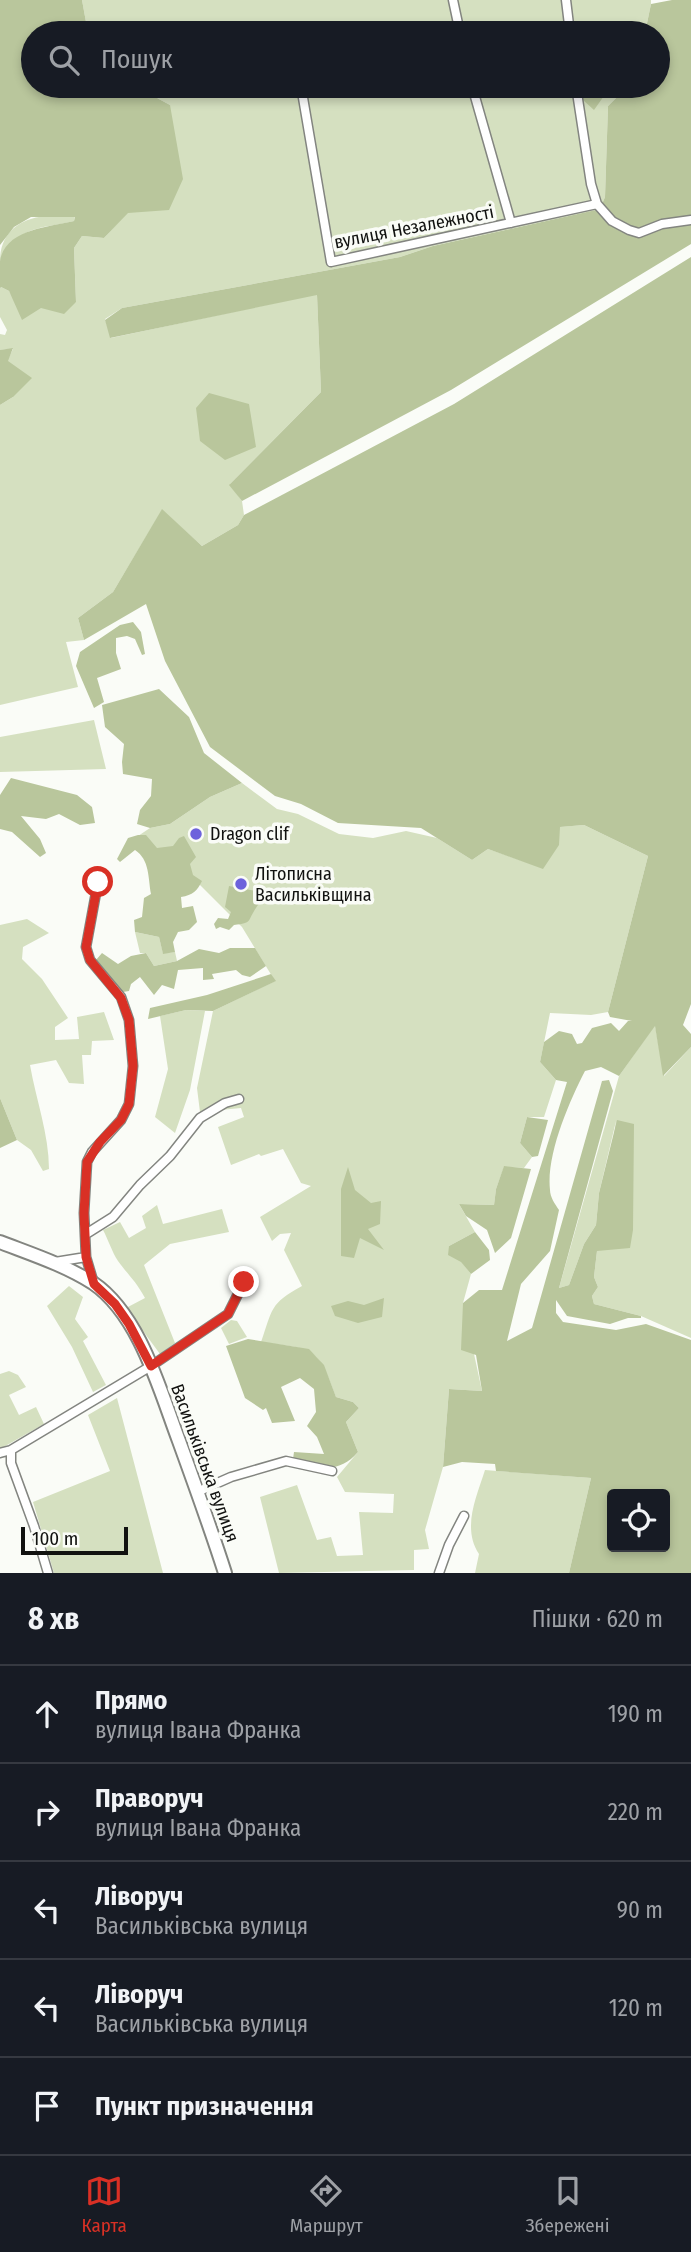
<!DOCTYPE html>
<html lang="uk">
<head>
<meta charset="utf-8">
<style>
  body { margin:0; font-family:"Fira Sans Condensed",sans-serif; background:#242831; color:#f1f3f6 }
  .controls { position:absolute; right:21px; bottom:21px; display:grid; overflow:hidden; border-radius:7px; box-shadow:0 4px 10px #0003 }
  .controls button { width:63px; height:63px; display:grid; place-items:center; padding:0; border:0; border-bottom:2px solid #363941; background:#171b24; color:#f1f3f6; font:35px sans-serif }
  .scale { position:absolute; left:21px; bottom:18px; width:107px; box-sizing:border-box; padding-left:7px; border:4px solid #111210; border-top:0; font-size:19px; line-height:24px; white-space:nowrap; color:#111210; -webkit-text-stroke:5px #fafcf7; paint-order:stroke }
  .stop { position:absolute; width:21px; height:21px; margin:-16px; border:5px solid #d93025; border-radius:50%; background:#fff }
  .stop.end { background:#d93025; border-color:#fff; box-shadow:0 2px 7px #0008 }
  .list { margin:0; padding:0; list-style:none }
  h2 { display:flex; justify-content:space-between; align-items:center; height:91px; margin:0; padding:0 28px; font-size:30px }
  h2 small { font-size:23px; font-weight:400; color:#9ea1a6 }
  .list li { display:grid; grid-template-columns:46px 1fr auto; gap:21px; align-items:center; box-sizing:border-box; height:98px; padding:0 28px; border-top:2px solid #363941 }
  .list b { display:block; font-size:26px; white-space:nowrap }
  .list p { margin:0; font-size:23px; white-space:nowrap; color:#9ea1a6 }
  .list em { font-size:23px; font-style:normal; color:#9ea1a6 }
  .icon { flex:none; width:38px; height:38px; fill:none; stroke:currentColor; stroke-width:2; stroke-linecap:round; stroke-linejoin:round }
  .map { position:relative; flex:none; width:691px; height:1573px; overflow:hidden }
  .search { position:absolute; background:#171b24; box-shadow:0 4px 10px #0003; left:21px; right:21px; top:21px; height:77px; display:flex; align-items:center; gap:18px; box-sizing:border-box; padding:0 24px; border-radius:38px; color:#9ea1a6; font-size:26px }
  .sheet { height:581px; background:#171b24 }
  nav { display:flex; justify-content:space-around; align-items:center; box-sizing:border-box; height:98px; border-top:2px solid #363941; background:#171b24; font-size:19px; color:#9ea1a6 }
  nav a { display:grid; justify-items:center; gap:4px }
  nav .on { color:#d93025 }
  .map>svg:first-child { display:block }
</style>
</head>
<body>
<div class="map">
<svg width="691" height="1573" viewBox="0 0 691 1573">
  <rect width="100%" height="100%" fill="#fafcf7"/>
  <path fill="#d5e0c0" d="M 82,0 L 651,0 L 651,4 L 645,33 L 88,33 Z
    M 135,86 L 625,86 L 622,92 L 608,106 L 605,197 L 600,209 L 433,246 L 400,257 L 122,308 L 105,319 L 111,338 L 317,294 L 321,392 L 230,484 L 242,501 L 244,515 L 238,525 L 202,546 L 162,510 L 113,592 L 78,618 L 84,640 L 66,642 L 78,687 L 0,705 L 0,405 L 13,397 L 7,361 L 13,349 L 0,350 L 0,334 L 5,335 L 7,330 L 0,317 L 0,289 L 1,287 L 9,291 L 18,307 L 41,308 L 76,302 L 74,248 L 82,236 L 104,238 L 127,213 L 170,105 Z
    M 45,216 L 75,216 L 74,221 C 36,230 23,224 0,261 C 0,234 18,219 45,216 Z
    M 94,720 L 106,769 L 0,772 L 0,737 Z
    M 242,783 L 277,809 L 298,814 L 339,834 L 373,838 L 406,831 L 437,838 L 472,860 L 488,849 L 543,868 L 559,827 L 584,825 L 648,856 L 608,1012 L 591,1015 L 550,1013 L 540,1062 L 556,1080 L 544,1117 L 527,1117 L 520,1143 L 532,1157 L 524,1168 L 504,1167 L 496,1189 L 494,1205 L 459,1204 L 475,1232 L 449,1246 L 471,1274 L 463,1303 L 482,1391 L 449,1389 L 443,1467 L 425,1530 L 429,1549 L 414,1550 L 414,1570 L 279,1573 L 260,1497 L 297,1485 L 317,1540 L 331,1537 L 337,1556 L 363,1555 L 359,1512 L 393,1513 L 394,1494 L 345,1492 L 337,1477 L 358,1452 L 346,1422 L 359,1408 L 353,1402 L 336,1397 C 317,1344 314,1350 261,1342 C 273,1309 269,1304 302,1286 L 284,1250 L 291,1233 L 280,1234 L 272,1241 L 260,1217 L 311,1186 L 301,1183 L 283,1149 L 261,1156 L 259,1154 L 231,1165 L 218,1127 L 244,1117 L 241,1108 L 200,1112 L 197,1088 L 213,1011 L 275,981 L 242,927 L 199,884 L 132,840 L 150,828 L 170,824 L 210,797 Z
    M 27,919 L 49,933 L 23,947 L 22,959 L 42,979 L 68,1018 L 55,1027 L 55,1040 L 79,1039 L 77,1017 L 104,1012 L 114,1040 L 92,1041 L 91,1055 L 82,1055 L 84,1084 L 69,1083 L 56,1060 L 30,1065 C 36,1100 49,1134 49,1169 L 43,1171 L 31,1150 L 17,1140 L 0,1098 L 0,925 Z
    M 135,932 L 159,937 L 163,953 L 175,952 L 177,961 L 154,966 L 146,953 L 140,953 Z
    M 186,1010 L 205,1011 L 190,1090 L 175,1133 L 155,1117 L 168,1069 L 160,1016 Z
    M 655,1025 L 664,1076 L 691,1047 L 691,1338 L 641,1316 L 594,1304 L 592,1296 L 598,1287 L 594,1277 L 597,1251 L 616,1121 L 599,1193 L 596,1225 L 584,1244 L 569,1285 L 559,1288 L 619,1076 Z
    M 157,1205 L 163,1224 L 222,1209 L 229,1232 L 170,1244 L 144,1265 L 175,1343 L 160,1354 L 126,1308 L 145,1298 C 136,1281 128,1275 118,1261 C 112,1252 108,1239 103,1230 L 120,1222 L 129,1238 L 146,1228 L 142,1216 Z
    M 69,1286 L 83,1297 L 75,1319 L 88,1337 L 83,1341 L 106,1385 L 93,1392 L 72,1347 L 47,1306 Z
    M 231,1320 L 237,1321 L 247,1337 L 229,1344 L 221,1328 Z
    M 9,1371 L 18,1375 L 26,1387 L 9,1395 L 19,1415 L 36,1407 L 44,1424 L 0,1449 L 0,1374 Z
    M 117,1398 L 163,1573 L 54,1573 L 33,1502 L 110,1471 L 88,1415 Z
    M 485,1470 L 591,1478 L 569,1573 L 475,1573 L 479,1554 C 462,1528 476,1498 485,1470 Z"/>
  <path fill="#b9c69c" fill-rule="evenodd" d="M 0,0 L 82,0 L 88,33 L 33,33 L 33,86 L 135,86 L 170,105 L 183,179 L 169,210 L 128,213 L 104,238 L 82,236 L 74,248 L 76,302 L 64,314 L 41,308 L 22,320 L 9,291 L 1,287 L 0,289 C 0,280 0,270 0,261 C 5,229 49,227 74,221 L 75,217 L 31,217 L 14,227 L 0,245 Z
    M 672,0 L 691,0 L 691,244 L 451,390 L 242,501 L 229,485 L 321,392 L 317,295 L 110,338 L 105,320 L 122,308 L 400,257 L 433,246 L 600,209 L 605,197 L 608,106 L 622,92 L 625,86 L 658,86 L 658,33 L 645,33 L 651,4 Z
    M 580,86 L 611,86 L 594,110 L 583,100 Z
    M 691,257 L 691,1004 L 683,1025 L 691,1034 L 691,1047 L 663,1076 L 655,1026 L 619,1076 L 601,1067 L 585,1071 C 569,1102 546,1155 550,1190 C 550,1197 555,1204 559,1210 L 550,1251 L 521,1284 L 507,1341 L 532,1328 L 602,1081 L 609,1080 L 613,1091 L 559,1288 L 569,1285 L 584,1244 L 596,1225 L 599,1193 L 617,1120 L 634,1124 L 633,1230 L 630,1248 L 597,1251 L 594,1277 L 598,1287 L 592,1296 L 594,1304 L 641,1316 L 641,1318 L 628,1318 L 610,1324 L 567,1316 L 556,1300 L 556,1313 L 563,1322 L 616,1330 L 646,1324 L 691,1340 L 691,1573 L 569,1573 L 591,1478 L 496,1471 L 495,1464 L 462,1462 L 443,1467 L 449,1389 L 482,1391 L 476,1355 L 461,1350 L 463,1303 L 479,1290 L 502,1290 L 567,1082 L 556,1080 L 540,1062 L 544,1042 L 559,1031 L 572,1034 L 577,1044 L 582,1043 L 592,1028 L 611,1023 L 619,1031 L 628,1021 L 632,1021 L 610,1017 L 608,1012 L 648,856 L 584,825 L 560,827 L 559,845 L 543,869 L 488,849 L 472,860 L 421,828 L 338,823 L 301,804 L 275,796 L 210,747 L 165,661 L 146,604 L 84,640 L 78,618 L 113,592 L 162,509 L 202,546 L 238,525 L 244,515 L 454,404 ZM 612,1494 L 665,1494 L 665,1547 L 612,1547 Z
    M 13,348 L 8,361 L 32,378 L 13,397 L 0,405 L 0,350 Z
    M 209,393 L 249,404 L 256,447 L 225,460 L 200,441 L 196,408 Z
    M 133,622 L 141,632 L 145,654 L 142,655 L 135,639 L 127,636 L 116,638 L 116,653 L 121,669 L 97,678 L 104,702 L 94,708 L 76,666 L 80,652 L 120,625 Z
    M 159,689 L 189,717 L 204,753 L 242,783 L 210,797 L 170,824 L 150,828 L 137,824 L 140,810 L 151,796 L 152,779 L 123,774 L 122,762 L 124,744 L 105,727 L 102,705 Z
    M 11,778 L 77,795 L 92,807 L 95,823 L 80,825 L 59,814 L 46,819 L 21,816 L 40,839 L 46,853 L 40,857 L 12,832 L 0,829 L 0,795 Z
    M 138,835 L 146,835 L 157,848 L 173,846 L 179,838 L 184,836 L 196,857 L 190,864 L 193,875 L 202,881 C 197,891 193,895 181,897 L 182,908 L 193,906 L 197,922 L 189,930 L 178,932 L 173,942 L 175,952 L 163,954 L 159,937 L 135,932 L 134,920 L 142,917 L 144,898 L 151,894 C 148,878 150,860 135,850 L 120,862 L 117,859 L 128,838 Z
    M 229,886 L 266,893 C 263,902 260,901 256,908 C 247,921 253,923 234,925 L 229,930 L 220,927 L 216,929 L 214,924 L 218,918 L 228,919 L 231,912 L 225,907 Z
    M 230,948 L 255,948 L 266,966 L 250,977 L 242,975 L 236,970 L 212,974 L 214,979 L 203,980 L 203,968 L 178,970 L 174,989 L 162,985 L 154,995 L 140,977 L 131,984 L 129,991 L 123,992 L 114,984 L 96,960 L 102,953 L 118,964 L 131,956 L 146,953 L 154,966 L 177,961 L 199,949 L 219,953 Z
    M 271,974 L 276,981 L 213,1011 L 186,1010 L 148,1019 L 150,1008 L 207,995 Z
    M 0,1098 L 17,1140 L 0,1148 Z
    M 527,1117 L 548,1120 L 538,1156 L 532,1157 L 520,1143 Z
    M 504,1166 L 531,1169 L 511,1238 L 495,1253 L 487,1230 L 466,1216 L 459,1204 L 494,1205 L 496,1189 Z
    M 348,1167 L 355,1190 L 371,1203 L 381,1201 L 380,1224 L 368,1229 L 384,1250 L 360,1238 L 354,1258 L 341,1256 L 341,1189 Z
    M 475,1232 L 489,1250 L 490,1260 L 471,1274 L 461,1262 L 448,1255 L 449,1246 Z
    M 384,1298 L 382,1317 L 358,1323 L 335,1316 L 331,1306 L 348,1301 L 364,1305 Z
    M 248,1339 L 309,1349 L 324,1365 L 336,1397 L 353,1402 L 359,1408 L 346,1422 L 358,1452 C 337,1476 320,1466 293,1459 L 294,1452 L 324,1454 L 317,1437 L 307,1426 L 316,1412 L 314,1389 L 300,1378 L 281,1387 L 295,1421 L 272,1423 L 266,1408 L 263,1410 L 245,1398 L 226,1346 Z"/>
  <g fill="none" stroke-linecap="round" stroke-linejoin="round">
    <g stroke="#838580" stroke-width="11">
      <path id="street" d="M 453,0 L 460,33
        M 566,0 L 570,33
        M 301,86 L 331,262 L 597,204 L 612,221 L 629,230 L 639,233 L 662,224 L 691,220
        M 472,86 L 511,223
        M 576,86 L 591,184 L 597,204
        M 86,1234 L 113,1217 L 140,1185 L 170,1156 L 200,1118 L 225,1103 L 239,1099
        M 55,1262 L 86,1257
        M 94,1284 L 86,1257 L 84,1213 L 87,1162 L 92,1152 L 121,1120 L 129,1104 L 133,1066 L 129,1020 L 121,997 L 90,960 L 86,947 L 98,882
        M 11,1450 L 11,1463 L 34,1526 L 48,1573
        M 0,1453 L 11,1450 L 151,1366 L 228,1314 L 244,1282
        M 197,1492 L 231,1477 L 286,1461 L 332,1471
        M 439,1573 L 449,1545 L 464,1516"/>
    </g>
    <g stroke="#838580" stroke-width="16">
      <path id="secondary" d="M 0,1242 C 31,1254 65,1265 93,1283 C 140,1315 160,1391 179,1441 C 195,1485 211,1529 225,1573"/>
    </g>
    <use href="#street" stroke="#fff" stroke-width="8"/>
    <use href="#secondary" stroke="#fff" stroke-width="12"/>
  </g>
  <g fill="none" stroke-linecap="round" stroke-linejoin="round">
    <path stroke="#d93025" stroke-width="9" d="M 98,882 L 86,947 L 90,960 L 121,998 L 129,1020 L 133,1066 L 129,1104 L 121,1120 L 100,1142 L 87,1162 L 84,1213 L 86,1257 L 94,1284 L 115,1304 L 129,1324 L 151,1366 L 228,1314 L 244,1282"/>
  </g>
  <g fill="#6d62dc" stroke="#fafcf7" stroke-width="2.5">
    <circle cx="196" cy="834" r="7"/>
    <circle cx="241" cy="884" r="7"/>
  </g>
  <g text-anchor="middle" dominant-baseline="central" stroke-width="7" stroke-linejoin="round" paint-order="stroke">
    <g font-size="18" fill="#111210" stroke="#fafcf7">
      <text transform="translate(414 227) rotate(-11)">вулиця Незалежності</text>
      <text transform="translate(205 1463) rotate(70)">Васильківська вулиця</text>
    </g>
    <g font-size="18" fill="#111210" stroke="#fafcf7" text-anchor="start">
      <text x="210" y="834">Dragon clif</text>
      <text x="255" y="874">Літописна<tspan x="255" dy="21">Васильківщина</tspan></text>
    </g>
  </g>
</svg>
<div class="controls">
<button><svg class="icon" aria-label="locate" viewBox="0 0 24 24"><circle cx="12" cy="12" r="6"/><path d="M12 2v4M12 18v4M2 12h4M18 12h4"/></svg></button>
</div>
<div class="scale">100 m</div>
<div class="stop" style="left:98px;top:882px"></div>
<div class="stop end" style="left:244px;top:1282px"></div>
<div class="search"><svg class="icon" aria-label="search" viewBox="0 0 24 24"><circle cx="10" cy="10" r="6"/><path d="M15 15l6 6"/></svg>Пошук</div>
</div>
<section class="sheet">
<h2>8 хв<small>Пішки · 620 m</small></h2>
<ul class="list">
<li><svg class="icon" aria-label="ahead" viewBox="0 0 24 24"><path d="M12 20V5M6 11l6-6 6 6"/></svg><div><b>Прямо</b><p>вулиця Івана Франка</p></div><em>190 m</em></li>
<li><svg class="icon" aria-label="right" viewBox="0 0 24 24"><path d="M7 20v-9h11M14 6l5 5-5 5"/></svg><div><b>Праворуч</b><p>вулиця Івана Франка</p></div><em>220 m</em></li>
<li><svg class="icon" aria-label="left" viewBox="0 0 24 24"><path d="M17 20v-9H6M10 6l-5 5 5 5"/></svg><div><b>Ліворуч</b><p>Васильківська вулиця</p></div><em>90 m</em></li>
<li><svg class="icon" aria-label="left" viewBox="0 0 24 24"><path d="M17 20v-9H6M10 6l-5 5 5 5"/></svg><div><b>Ліворуч</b><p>Васильківська вулиця</p></div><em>120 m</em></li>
<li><svg class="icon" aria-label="arrive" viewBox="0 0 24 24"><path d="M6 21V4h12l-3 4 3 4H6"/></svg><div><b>Пункт призначення</b></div></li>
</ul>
</section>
<nav>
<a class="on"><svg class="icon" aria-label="map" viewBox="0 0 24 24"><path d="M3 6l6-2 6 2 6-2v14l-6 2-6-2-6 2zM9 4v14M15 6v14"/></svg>Карта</a>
<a><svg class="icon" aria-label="directions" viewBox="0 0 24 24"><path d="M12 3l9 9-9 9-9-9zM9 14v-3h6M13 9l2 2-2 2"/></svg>Маршрут</a>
<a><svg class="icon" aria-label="saved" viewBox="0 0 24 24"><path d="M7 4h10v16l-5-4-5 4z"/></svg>Збережені</a>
</nav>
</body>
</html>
